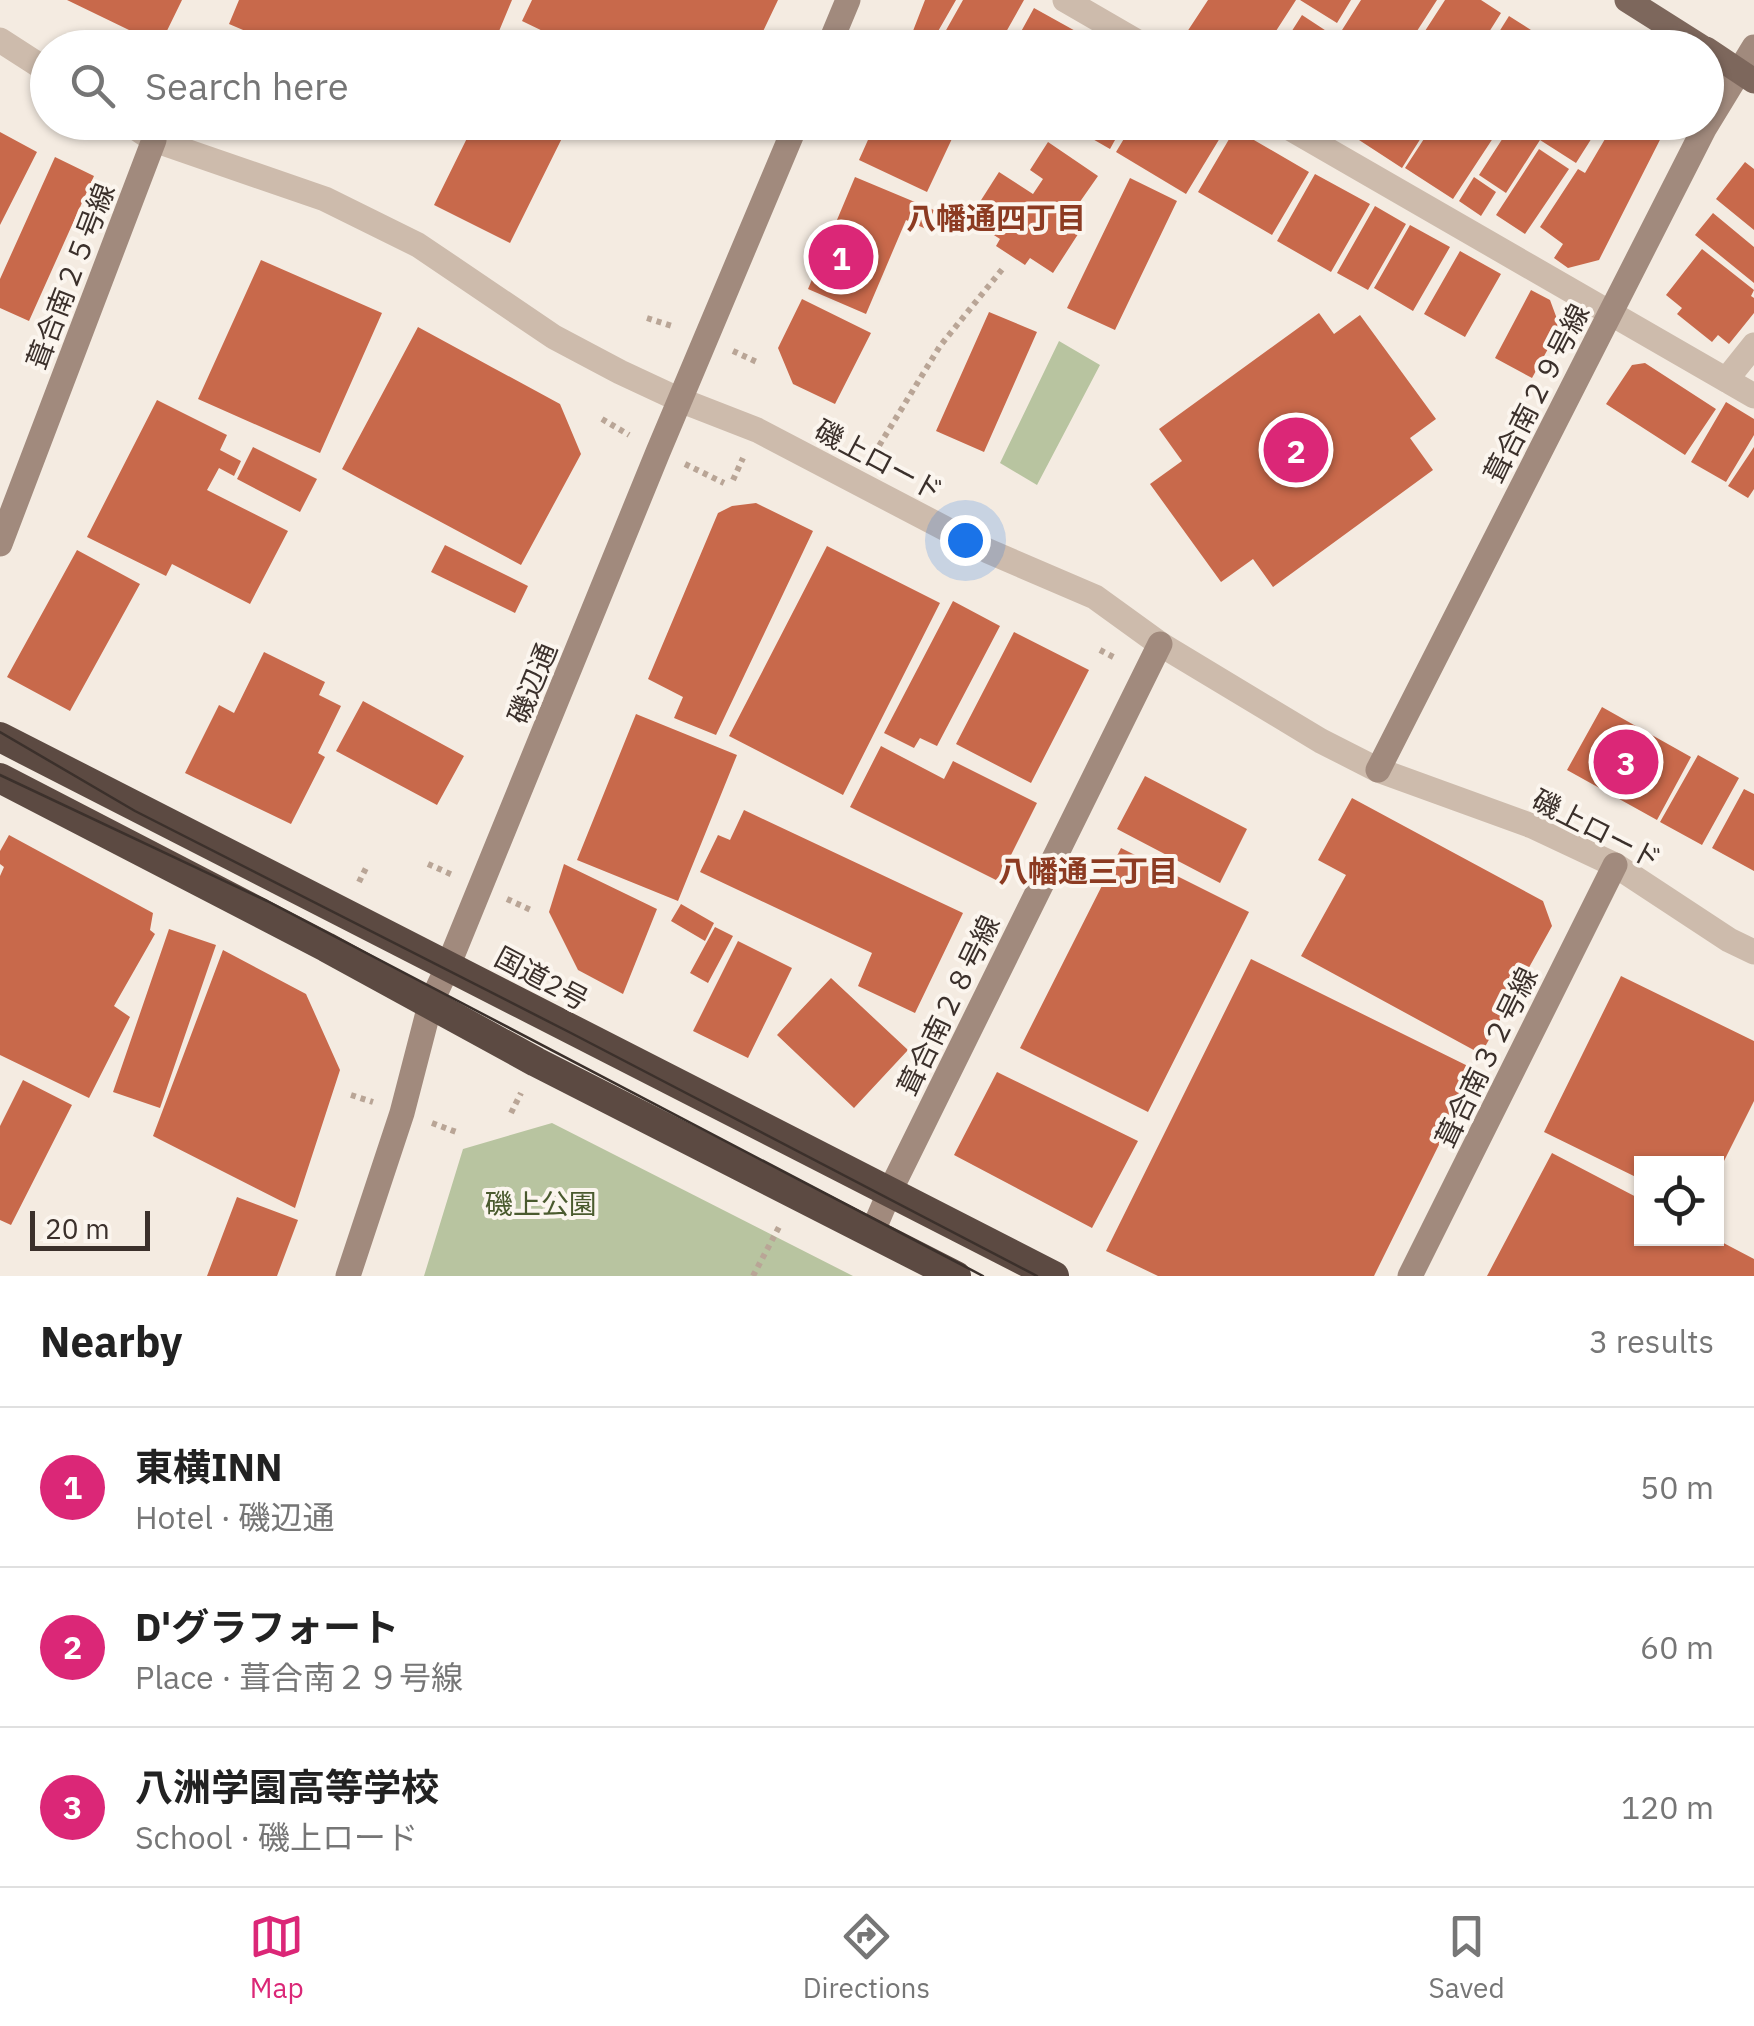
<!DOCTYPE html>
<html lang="en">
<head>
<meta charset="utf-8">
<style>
  body { margin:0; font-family:"IBM Plex Sans","Noto Sans JP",sans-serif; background:#f2f2f2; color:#222 }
  .controls { position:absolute; right:30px; bottom:30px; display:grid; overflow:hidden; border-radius:0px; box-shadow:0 2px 8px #0004 }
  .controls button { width:90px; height:90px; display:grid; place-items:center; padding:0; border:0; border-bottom:2px solid #e0e0e0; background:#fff; color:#222; font:50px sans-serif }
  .scale { position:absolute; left:30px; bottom:25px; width:120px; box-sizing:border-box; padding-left:10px; border:5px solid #3b302b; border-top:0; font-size:28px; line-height:35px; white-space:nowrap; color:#3b302b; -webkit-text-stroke:8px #fbf5ee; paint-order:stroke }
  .you { position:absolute; left:965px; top:540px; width:35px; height:35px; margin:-25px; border:8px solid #fff; border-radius:50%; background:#1a73e8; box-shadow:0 0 0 15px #1a73e833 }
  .badge { display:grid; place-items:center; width:65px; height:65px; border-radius:50%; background:#db2777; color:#fff; font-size:32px; font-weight:700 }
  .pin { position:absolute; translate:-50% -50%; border:5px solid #fff; box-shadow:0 2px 10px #0006 }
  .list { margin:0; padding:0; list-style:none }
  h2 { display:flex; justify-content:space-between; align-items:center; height:130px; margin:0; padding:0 40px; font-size:42px }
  h2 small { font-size:32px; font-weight:400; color:#767676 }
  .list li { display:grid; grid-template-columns:65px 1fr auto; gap:30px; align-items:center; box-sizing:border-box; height:160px; padding:0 40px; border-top:2px solid #e0e0e0 }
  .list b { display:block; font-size:38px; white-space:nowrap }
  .list p { margin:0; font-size:32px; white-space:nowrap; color:#767676 }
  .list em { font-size:32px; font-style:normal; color:#767676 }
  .icon { flex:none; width:55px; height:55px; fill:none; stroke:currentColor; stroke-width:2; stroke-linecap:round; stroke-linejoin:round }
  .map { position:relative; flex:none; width:1754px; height:1276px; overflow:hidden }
  .search { position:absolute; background:#fff; box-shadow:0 2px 8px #0004; left:30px; right:30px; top:30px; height:110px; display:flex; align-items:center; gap:25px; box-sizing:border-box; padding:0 35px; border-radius:55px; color:#767676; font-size:38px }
  .sheet { height:610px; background:#fff }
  nav { display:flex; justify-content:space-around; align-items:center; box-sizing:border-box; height:140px; border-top:2px solid #e0e0e0; background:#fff; font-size:28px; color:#767676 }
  nav a { display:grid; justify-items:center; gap:5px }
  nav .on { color:#db2777 }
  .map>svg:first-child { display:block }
</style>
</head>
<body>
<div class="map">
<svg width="1754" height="1276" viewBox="0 0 1754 1276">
  <rect width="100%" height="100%" fill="#f4ebe1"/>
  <path fill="#b8c4a0" d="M 1059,341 L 1100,365 L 1037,485 L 1000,463 Z
    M 552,1123 L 853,1276 L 424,1276 L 463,1149 Z"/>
  <path fill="#c8694b" d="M 67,0 L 182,0 L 160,45 Z
    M 239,0 L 512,0 L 492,48 L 285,48 L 229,24 Z
    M 532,0 L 778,0 L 755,48 L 578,48 L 522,21 Z
    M 925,0 L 956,0 L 929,47 L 911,36 Z
    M 963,0 L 1024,0 L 997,48 L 936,48 Z
    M 1208,0 L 1296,0 L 1265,48 L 1204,48 L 1185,35 Z
    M 1300,0 L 1351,0 L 1337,23 Z
    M 1361,0 L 1437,0 L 1406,48 L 1281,48 L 1302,15 L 1337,38 Z
    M 1445,0 L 1481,0 L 1501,13 L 1479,48 L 1414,48 Z
    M 1034,8 L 1106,48 L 1012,48 Z
    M 1509,16 L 1545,39 L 1540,48 L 1489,48 Z
    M 517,38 L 537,48 L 512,48 Z
    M 475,122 L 570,122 L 510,243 L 434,205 Z
    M 876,122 L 945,122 L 957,128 L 927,192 L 859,160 Z
    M 992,122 L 1027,122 L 1017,138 Z
    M 1063,122 L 1125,122 L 1110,149 Z
    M 1134,122 L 1206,122 L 1223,133 L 1186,194 L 1116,152 Z
    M 1327,122 L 1358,122 L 1348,137 Z
    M 1370,122 L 1431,122 L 1402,168 L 1359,140 Z
    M 1435,122 L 1496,122 L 1501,126 L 1453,199 L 1405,168 Z
    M 1503,122 L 1602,122 L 1576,163 L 1540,140 L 1506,193 L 1479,175 L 1510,127 Z
    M 1615,122 L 1669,122 L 1599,260 L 1568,268 L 1554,258 L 1563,244 L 1540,227 L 1578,169 L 1585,173 Z
    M 1235,129 L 1309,172 L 1272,235 L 1198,192 Z
    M 0,132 L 37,152 L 0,225 Z
    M 1048,142 L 1098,176 L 1077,206 L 1069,201 L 1060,214 L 1082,228 L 1053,273 L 1030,258 L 1025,265 L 996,246 L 1000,239 L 969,219 L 999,172 L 1033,194 L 1043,179 L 1030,170 Z
    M 1539,149 L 1569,169 L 1525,234 L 1496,215 Z
    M 55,157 L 94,176 L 29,321 L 0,308 L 0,279 Z
    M 1745,162 L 1754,169 L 1754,230 L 1716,199 Z
    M 1315,174 L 1370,204 L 1331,272 L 1277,241 Z
    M 855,177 L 934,210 L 926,229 L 906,220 L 866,314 L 808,289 Z
    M 1474,177 L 1496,192 L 1481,216 L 1459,201 Z
    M 1130,178 L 1177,201 L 1115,330 L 1067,308 Z
    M 1375,206 L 1406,224 L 1368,290 L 1337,273 Z
    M 1713,213 L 1754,247 L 1754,283 L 1695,235 Z
    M 1410,225 L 1450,247 L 1413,311 L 1374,288 Z
    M 1702,249 L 1754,290 L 1751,296 L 1754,298 L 1754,313 L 1729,344 L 1718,335 L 1712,342 L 1677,314 L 1682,308 L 1666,295 Z
    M 1460,251 L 1501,274 L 1465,337 L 1424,314 Z
    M 261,260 L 382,313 L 320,453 L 198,399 Z
    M 1531,290 L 1550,300 L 1560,327 L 1532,378 L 1495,358 Z
    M 802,299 L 871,333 L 835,404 L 793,384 L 778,348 Z
    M 989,312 L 1037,332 L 984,452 L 936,431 Z
    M 1319,313 L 1334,334 L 1360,315 L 1436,419 L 1410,438 L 1433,470 L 1273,587 L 1253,559 L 1221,582 L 1150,484 L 1182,461 L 1159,429 Z
    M 418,327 L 560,404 L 581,454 L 521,565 L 342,469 Z
    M 1645,363 L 1716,409 L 1685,455 L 1606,404 L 1632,365 Z
    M 157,400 L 227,435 L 220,450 L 241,461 L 234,476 L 219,468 L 207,490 L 288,531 L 250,604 L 172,564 L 166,576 L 87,537 Z
    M 1726,402 L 1754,419 L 1754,435 L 1726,482 L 1691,462 Z
    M 253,447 L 317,479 L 300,512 L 237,479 Z
    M 1754,447 L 1754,489 L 1748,498 L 1728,486 Z
    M 756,503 L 813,531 L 716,735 L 674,718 L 683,697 L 648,679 L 718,513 L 732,506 Z
    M 445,545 L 528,586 L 515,613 L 431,572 Z
    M 827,546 L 940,603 L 843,795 L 729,736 Z
    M 77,550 L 140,584 L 70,711 L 7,677 Z
    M 953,601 L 1000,626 L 937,746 L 920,738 L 914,748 L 884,733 Z
    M 1014,632 L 1089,670 L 1031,783 L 956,744 Z
    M 264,652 L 325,682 L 319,695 L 341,706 L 318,753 L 325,757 L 291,824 L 185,773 L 219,705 L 234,713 Z
    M 363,701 L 464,756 L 437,805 L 336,751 Z
    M 1602,707 L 1691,757 L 1657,820 L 1567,770 Z
    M 636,714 L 737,755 L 678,901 L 577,860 Z
    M 881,746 L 944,779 L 953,761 L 1037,803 L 998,881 L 850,807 Z
    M 1698,755 L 1739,778 L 1702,845 L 1660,822 Z
    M 1145,776 L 1247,829 L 1220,883 L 1117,829 Z
    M 1744,789 L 1754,794 L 1754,871 L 1712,848 Z
    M 1352,798 L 1543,901 L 1552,926 L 1481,1054 L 1301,956 L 1346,875 L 1318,860 Z
    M 744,810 L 963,913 L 915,1013 L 858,986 L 872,953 L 700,872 L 718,835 L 730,840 Z
    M 9,835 L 153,913 L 150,930 L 155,934 L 114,1006 L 130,1017 L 89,1098 L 0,1055 L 0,876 L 4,867 L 0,864 L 0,851 Z
    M 1121,848 L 1249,912 L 1148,1112 L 1020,1048 Z
    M 564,864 L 657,909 L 623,994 L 578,970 L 549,912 Z
    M 681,904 L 714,923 L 705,941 L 671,921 Z
    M 715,927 L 733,936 L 708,983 L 690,973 Z
    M 169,929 L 216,945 L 160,1108 L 113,1092 Z
    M 738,941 L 792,968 L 748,1058 L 693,1031 Z
    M 223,950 L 306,994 L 340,1070 L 295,1208 L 153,1136 Z
    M 1251,959 L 1476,1070 L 1374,1276 L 1158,1276 L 1106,1251 Z
    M 1621,976 L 1754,1041 L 1754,1101 L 1716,1177 L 1716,1164 L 1642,1164 L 1642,1180 L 1544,1132 Z
    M 831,978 L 908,1050 L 854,1108 L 777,1035 Z
    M 997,1072 L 1138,1141 L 1092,1228 L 954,1155 Z
    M 23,1080 L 72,1105 L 11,1225 L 0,1220 L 0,1126 Z
    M 1552,1153 L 1642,1200 L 1642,1238 L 1714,1238 L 1754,1259 L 1754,1276 L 1487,1276 Z
    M 237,1197 L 298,1220 L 277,1276 L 207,1276 Z"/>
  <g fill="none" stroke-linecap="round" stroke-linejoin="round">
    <path stroke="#b9a596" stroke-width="6" stroke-dasharray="5 5" stroke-linecap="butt" d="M 647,318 L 675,327
      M 733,351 L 759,363
      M 602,419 L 629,435
      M 874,454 L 940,346 L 1004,267
      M 685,464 L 724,483
      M 733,480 L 743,458
      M 1100,650 L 1117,659
      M 428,864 L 455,876
      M 359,882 L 366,868
      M 507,899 L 533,911
      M 351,1095 L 373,1102
      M 511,1113 L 521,1093
      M 432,1123 L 459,1133
      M 753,1276 L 779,1227"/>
    <path stroke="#cdbbac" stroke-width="25" d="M 1065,0 L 1148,48
      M 0,40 L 48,71
      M 127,122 L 154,140 L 325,199 L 418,245 L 554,337 L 620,372 L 680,400 L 757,430 L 988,551 L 1095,597 L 1160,644 L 1321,741 L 1378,770 L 1532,826 L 1615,865 L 1729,940 L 1754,952
      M 1279,122 L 1754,396
      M 1726,380 L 1754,345"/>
    <path stroke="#a18a7d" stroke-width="25" d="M 828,48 L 848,0
      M 0,544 L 154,140
      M 1378,770 L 1704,129 L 1754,47
      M 872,1233 L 890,1191 L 1160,644
      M 348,1276 L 402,1113 L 430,1005 L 448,966 L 658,452 L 797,122
      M 1410,1276 L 1615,865"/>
    <path stroke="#7d675c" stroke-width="25" d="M 1627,0 L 1703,48
      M 1706,49 L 1754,81"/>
    <path stroke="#5c4a42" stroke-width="30" d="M 0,737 L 1054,1276
      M 0,778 L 326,947 L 536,1062 L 956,1276"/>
    <path stroke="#3b302b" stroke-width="2.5" d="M 0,732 L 135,811 L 569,1032 L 1037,1276
      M 0,775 L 267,901 L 983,1276"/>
  </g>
  <g text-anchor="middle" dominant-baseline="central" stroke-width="8" stroke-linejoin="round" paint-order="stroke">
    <g font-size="28" fill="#3b302b" stroke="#fbf5ee">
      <text transform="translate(70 276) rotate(-69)">葺合南２５号線</text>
      <text transform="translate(1536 393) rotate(-63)">葺合南２９号線</text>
      <text transform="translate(879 460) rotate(28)">磯上ロード</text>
      <text transform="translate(532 683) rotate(-68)">磯辺通</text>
      <text transform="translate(1597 829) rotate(27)">磯上ロード</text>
      <text transform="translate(542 978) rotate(28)">国道2号</text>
      <text transform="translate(948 1005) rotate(-64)">葺合南２８号線</text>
      <text transform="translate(1486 1057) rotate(-64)">葺合南３２号線</text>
    </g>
    <g font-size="28" fill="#4a5a2e" stroke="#fbf5ee">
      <text x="541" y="1203">磯上公園</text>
    </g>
    <g font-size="30" font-weight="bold" fill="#8c3b22" stroke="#fbf5ee">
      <text x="996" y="217">八幡通四丁目</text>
      <text x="1088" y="870">八幡通三丁目</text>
    </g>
  </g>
</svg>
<div class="controls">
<button><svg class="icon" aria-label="locate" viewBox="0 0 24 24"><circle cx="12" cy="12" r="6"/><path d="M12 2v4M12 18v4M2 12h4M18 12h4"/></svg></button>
</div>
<div class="scale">20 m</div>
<div class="you"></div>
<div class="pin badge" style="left:841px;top:257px">1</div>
<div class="pin badge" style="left:1296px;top:450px">2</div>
<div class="pin badge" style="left:1626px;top:762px">3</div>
<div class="search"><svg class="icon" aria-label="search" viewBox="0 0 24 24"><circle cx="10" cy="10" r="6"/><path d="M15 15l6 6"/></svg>Search here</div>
</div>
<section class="sheet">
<h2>Nearby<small>3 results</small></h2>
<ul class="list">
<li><span class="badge">1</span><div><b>東横INN</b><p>Hotel · 磯辺通</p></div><em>50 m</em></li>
<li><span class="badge">2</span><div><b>D'グラフォート</b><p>Place · 葺合南２９号線</p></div><em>60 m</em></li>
<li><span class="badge">3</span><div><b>八洲学園高等学校</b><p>School · 磯上ロード</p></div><em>120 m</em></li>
</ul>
</section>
<nav>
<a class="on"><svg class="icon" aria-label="map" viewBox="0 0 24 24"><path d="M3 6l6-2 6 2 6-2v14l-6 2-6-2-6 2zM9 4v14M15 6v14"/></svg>Map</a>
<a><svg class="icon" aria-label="directions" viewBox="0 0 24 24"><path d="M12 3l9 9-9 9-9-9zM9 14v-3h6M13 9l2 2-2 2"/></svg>Directions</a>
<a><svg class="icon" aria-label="saved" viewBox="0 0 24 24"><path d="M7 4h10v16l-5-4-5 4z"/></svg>Saved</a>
</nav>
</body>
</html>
